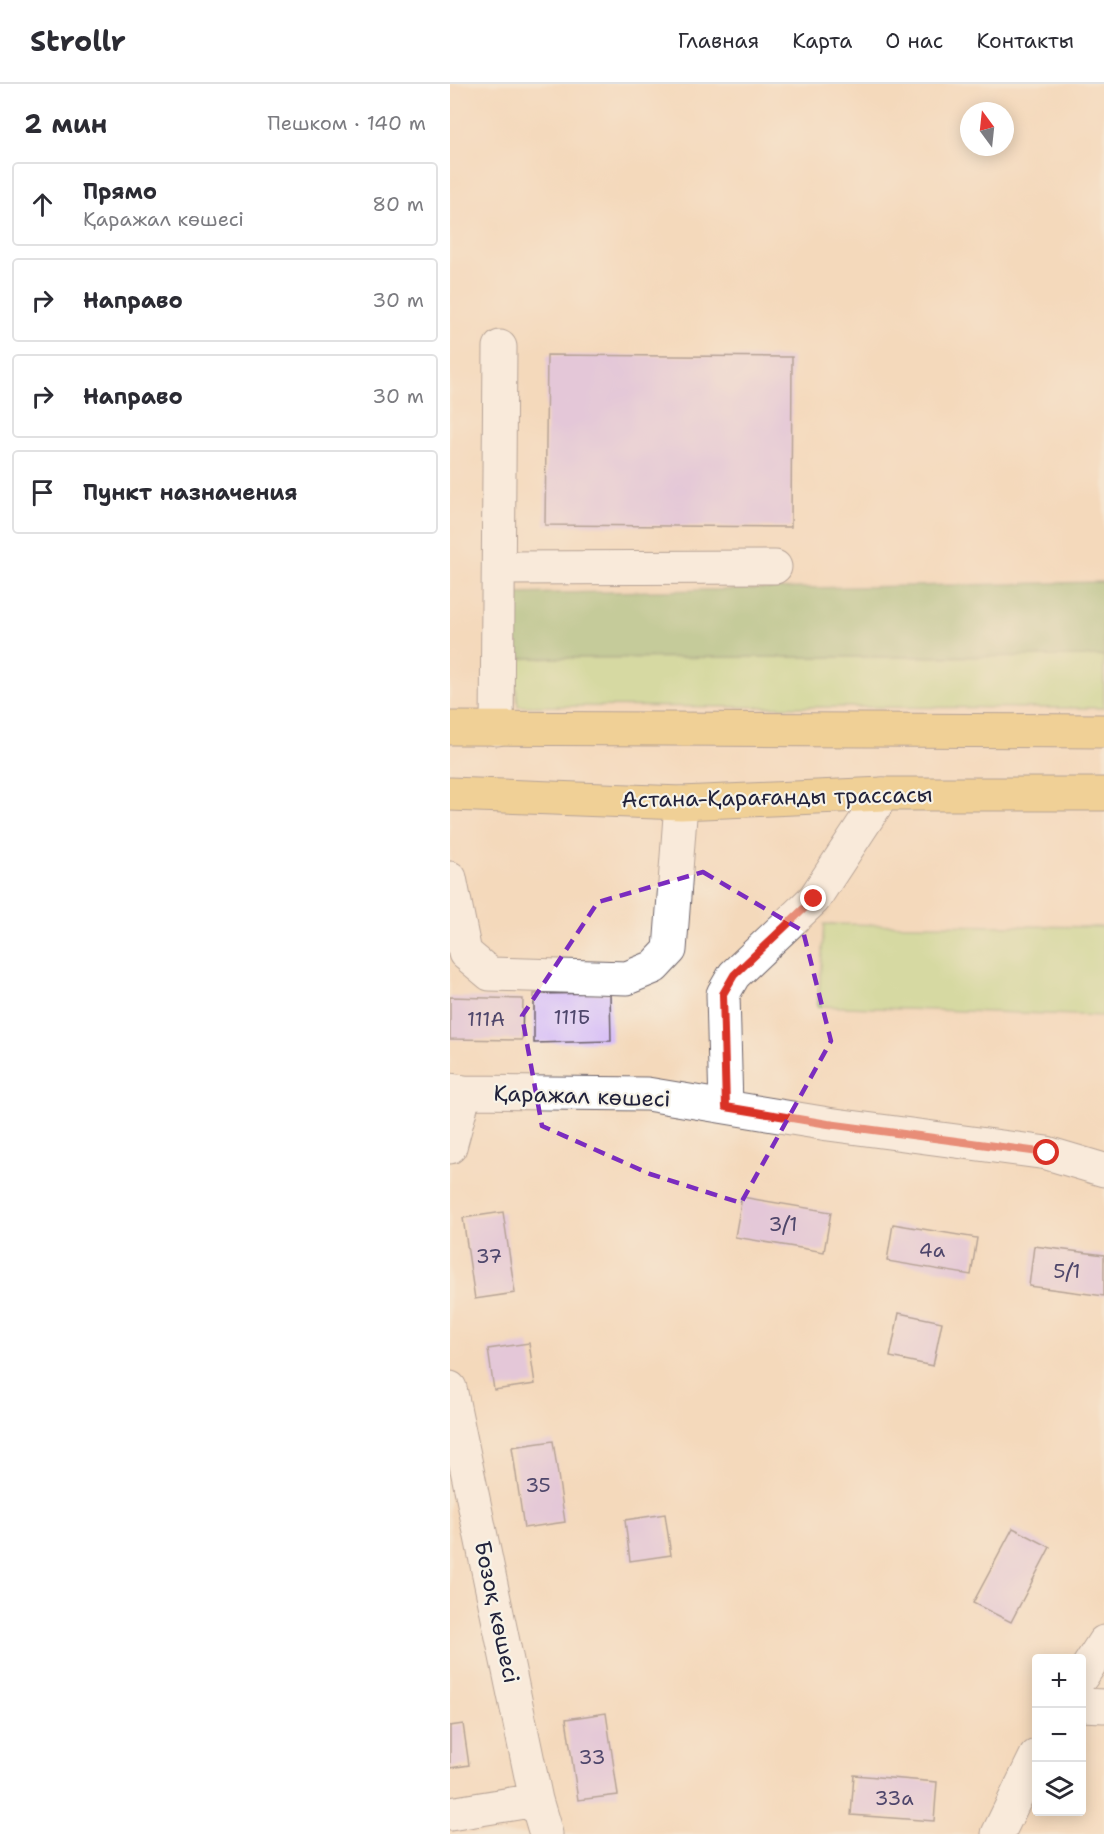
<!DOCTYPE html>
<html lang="ru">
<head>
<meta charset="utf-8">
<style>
  body { margin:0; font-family:"Shantell Sans",sans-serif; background:#f7f7f7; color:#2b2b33 }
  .controls { position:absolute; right:18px; bottom:18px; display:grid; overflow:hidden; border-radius:6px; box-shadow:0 3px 15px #0003 }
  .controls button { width:54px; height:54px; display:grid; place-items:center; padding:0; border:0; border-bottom:2px solid #e1e1e2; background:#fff; color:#2b2b33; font:30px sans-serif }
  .compass { position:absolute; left:510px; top:18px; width:54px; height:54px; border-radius:50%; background:#fff; box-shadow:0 3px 15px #0003; rotate:345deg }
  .stop { position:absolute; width:18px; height:18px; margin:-14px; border:4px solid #d93025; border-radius:50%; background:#fff }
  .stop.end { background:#d93025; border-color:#fff; box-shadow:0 2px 6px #0008 }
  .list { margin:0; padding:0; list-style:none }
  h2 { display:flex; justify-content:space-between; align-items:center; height:78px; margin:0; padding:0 24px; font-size:26px }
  h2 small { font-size:20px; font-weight:400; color:#7c7c81 }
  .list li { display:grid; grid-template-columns:39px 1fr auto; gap:18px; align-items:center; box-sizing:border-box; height:84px; margin:0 12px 12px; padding:0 12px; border:2px solid #e1e1e2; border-radius:6px }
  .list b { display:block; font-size:22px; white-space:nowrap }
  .list p { margin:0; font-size:20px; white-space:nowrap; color:#7c7c81 }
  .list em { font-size:20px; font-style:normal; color:#7c7c81 }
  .icon { flex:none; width:33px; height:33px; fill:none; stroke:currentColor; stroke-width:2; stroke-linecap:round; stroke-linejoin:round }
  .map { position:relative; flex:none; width:654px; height:1750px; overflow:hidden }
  header { display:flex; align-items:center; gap:36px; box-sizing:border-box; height:84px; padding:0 30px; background:#fff; border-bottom:2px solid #e1e1e2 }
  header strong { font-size:28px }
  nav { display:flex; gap:33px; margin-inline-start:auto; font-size:21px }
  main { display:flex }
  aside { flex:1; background:#fff }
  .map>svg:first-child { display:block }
</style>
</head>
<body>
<header>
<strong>Strollr</strong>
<nav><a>Главная</a><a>Карта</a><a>О нас</a><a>Контакты</a></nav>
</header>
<main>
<aside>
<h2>2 мин<small>Пешком · 140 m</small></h2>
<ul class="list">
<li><svg class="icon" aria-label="ahead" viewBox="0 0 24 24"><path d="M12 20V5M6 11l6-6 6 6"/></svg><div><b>Прямо</b><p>Қаражал көшесі</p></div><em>80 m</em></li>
<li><svg class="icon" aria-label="right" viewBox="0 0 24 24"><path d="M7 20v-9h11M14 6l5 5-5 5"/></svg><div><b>Направо</b></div><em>30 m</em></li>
<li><svg class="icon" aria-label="right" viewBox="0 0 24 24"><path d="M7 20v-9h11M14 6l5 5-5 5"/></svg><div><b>Направо</b></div><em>30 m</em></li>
<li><svg class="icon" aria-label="arrive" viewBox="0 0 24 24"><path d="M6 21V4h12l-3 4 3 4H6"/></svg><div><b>Пункт назначения</b></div></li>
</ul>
</aside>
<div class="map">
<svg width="654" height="1750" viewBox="0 0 654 1750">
  <rect width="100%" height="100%" fill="#f7f3e8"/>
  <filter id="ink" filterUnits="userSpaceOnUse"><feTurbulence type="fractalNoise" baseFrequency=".0167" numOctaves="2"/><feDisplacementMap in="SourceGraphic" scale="12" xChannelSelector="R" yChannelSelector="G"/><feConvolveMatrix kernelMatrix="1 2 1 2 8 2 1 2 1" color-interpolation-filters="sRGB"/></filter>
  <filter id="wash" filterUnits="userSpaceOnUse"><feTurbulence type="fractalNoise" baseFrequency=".008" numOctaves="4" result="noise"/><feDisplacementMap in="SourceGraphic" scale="24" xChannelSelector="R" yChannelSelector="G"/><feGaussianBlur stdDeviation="1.35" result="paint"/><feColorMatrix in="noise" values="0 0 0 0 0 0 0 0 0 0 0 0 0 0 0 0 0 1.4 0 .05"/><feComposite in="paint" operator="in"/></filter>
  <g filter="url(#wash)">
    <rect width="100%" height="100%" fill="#f4d9bb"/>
    <path fill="#b2da84" stroke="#6a7e60" stroke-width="1.5" d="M 654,572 L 654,624 L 68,622 L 63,574 Z
      M 374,840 L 654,843 L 654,932 L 368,922 Z"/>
    <path fill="#8dba72" stroke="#586e56" stroke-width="1.5" d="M 654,498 L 654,572 L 63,574 L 61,510 Z"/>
    <g id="blocks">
      <path fill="#d0b2fa" d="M 97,271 L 342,273 L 341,443 L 95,441 Z
        M 160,909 L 161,957 L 84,959 L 84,910 Z
        M 0,913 L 73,915 L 72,956 L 0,955 Z
        M 292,1113 L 381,1128 L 374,1168 L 285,1153 Z
        M 53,1128 L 65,1209 L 25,1215 L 13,1134 Z
        M 443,1140 L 527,1154 L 521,1191 L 437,1177 Z
        M 584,1162 L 654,1171 L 654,1212 L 579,1202 Z
        M 449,1229 L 492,1238 L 483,1282 L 440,1273 Z
        M 79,1259 L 85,1300 L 44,1306 L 38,1265 Z
        M 103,1357 L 115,1438 L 74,1444 L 62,1363 Z
        M 215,1430 L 221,1471 L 180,1477 L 175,1436 Z
        M 563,1444 L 600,1463 L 561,1538 L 523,1519 Z
        M 156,1629 L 168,1711 L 128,1716 L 116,1635 Z
        M 13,1640 L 19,1681 L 0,1684 L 0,1642 Z
        M 404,1691 L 487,1698 L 484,1737 L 401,1731 Z"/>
    </g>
  </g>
  <g filter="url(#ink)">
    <use href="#blocks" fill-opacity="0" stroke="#6c6268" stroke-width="1.5"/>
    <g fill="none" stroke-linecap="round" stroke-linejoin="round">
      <g stroke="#6c6268" stroke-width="35">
        <path id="minor" d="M 49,484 L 325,483
          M 47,645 L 50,263
          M 0,794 L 15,869 L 40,890 L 177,894 L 204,883 L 220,866 L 231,719
          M 0,1006 L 15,1008 L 197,1010 L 378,1040 L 597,1069 L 654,1086
          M 276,1023 L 273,910 L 284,891 L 364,815 L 433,710
          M 0,1063 L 15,1008
          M 0,1304 L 86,1716 L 96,1750
          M 632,1592 L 654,1558
          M 632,1621 L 654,1622
          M 0,1730 L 86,1716
          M 548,1750 L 586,1672"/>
      </g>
      <g stroke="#6c6268" stroke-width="35">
        <path id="major" d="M 0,644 L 654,647
          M 0,710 L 231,719 L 433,710 L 654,710"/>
      </g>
      <use href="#minor" stroke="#fff" stroke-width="33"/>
      <use href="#major" stroke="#ecc569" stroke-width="33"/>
    </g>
  </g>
  <g fill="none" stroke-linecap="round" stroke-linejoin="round" filter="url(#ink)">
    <path stroke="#d93025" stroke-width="8" d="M 364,815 L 284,891 L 273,910 L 276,1023 L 378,1040 L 597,1069"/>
  </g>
  <path d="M0 0H654V1750H0ZM 253,788 L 353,847 L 381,957 L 291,1119 L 200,1090 L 92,1042 L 72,932 L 148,818 Z" fill="#f4d9bb" fill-opacity=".55" fill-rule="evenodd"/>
  <path fill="none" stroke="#7b2cbf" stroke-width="4.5" stroke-dasharray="12 8" stroke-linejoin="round" d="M 253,788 L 353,847 L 381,957 L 291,1119 L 200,1090 L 92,1042 L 72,932 L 148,818 Z"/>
  <g text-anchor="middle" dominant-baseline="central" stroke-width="4.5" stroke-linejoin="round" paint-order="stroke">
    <g font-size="20" fill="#4e466b">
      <text x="122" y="933">111Б</text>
      <text x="36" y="935">111А</text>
      <text x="333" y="1140">3/1</text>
      <text x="482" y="1166">4а</text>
      <text x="39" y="1172">37</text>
      <text x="617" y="1187">5/1</text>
      <text x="88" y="1401">35</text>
      <text x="142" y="1673">33</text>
      <text x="444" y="1714">33а</text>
    </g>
    <g font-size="22" fill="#22223b" stroke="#f7f3e8">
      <text transform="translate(327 713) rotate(-1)">Астана-Қарағанды трассасы</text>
      <text transform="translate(132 1012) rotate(2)">Қаражал көшесі</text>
      <text transform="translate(47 1528) rotate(78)">Бозоқ көшесі</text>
    </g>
  </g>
</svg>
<div class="controls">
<button>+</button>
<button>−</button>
<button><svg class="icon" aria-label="layers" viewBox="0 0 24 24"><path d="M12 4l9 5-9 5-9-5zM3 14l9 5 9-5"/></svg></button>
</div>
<svg class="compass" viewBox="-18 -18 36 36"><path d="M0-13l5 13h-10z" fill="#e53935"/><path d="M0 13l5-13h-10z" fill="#7c7c81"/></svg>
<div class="stop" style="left:597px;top:1069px"></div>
<div class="stop end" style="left:364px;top:815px"></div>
</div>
</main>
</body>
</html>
